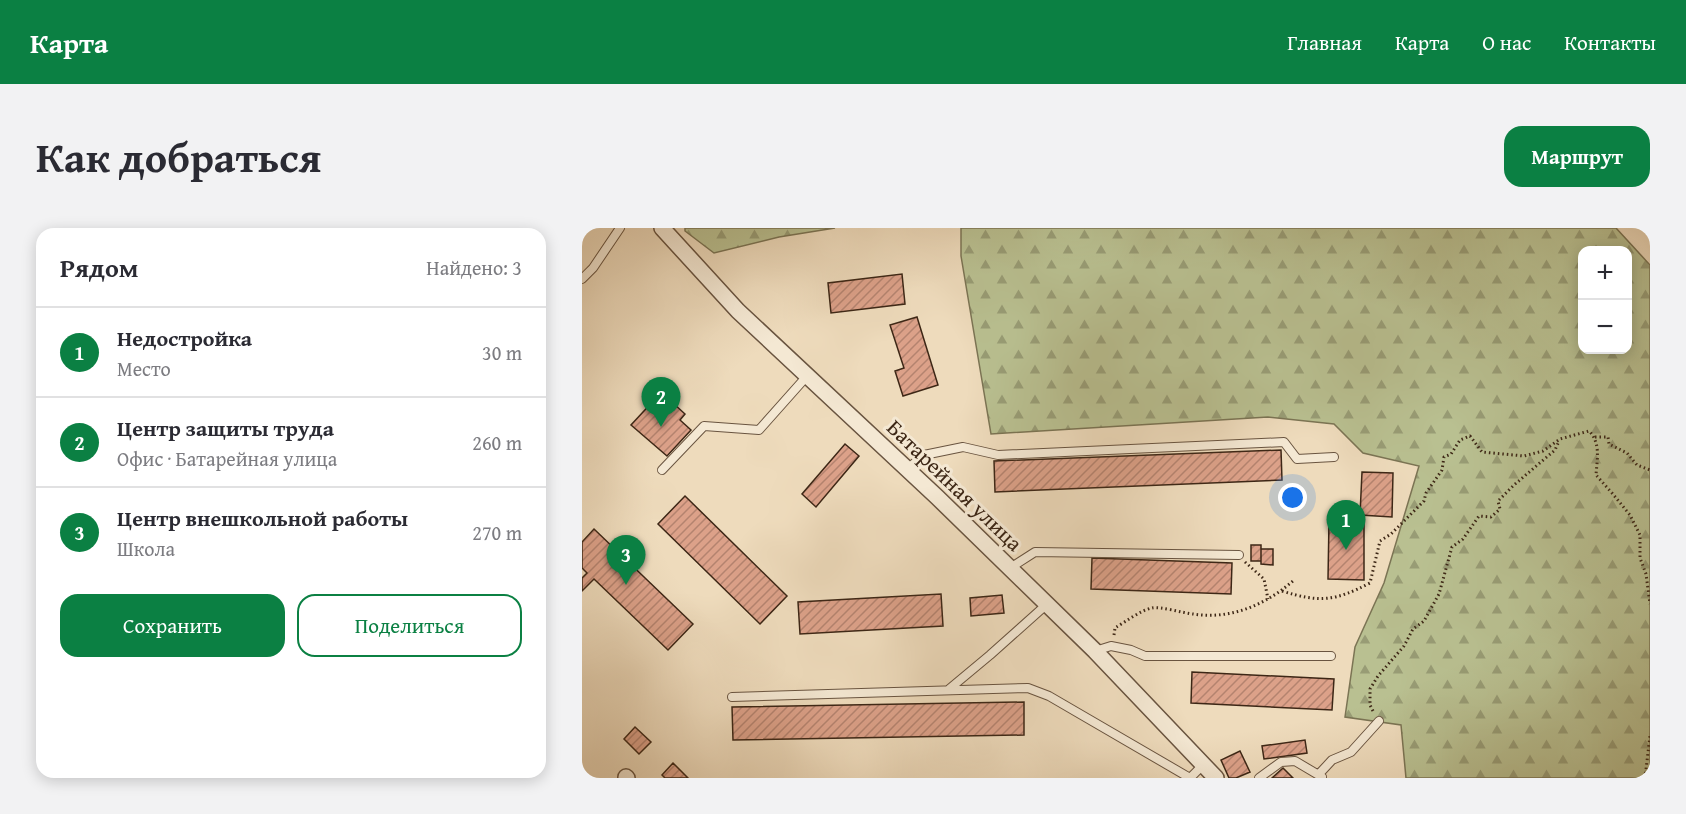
<!DOCTYPE html>
<html lang="ru">
<head>
<meta charset="utf-8">
<style>
  body { margin:0; font-family:"Gentium Book Plus",serif; background:#f2f2f3; color:#2b2b33 }
  .controls { position:absolute; right:18px; top:18px; display:grid; overflow:hidden; border-radius:12px; box-shadow:0 3px 15px #0003 }
  .controls button { width:54px; height:54px; display:grid; place-items:center; padding:0; border:0; border-bottom:2px solid #e1e1e2; background:#fff; color:#2b2b33; font:30px sans-serif }
  .you { position:absolute; left:711px; top:270px; width:21px; height:21px; margin:-15px; border:4px solid #fff; border-radius:50%; background:#1a73e8; box-shadow:0 0 0 9px #1a73e833 }
  .badge { display:grid; place-items:center; width:39px; height:39px; border-radius:50%; background:#0b8043; color:#fff; font-size:20px; font-weight:700 }
  .pin { position:absolute; translate:-50% -50px; filter:drop-shadow(0 2px 3px #0008) }
  .pin::after { content:''; position:absolute; top:32px; width:21px; height:18px; background:inherit; clip-path:polygon(0 0,100% 0,50% 100%) }
  .list { margin:0; padding:0; list-style:none }
  h2 { display:flex; justify-content:space-between; align-items:center; height:78px; margin:0; padding:0 24px; font-size:26px }
  h2 small { font-size:20px; font-weight:400; color:#7c7c81 }
  .list li { display:grid; grid-template-columns:39px 1fr auto; gap:18px; align-items:center; box-sizing:border-box; height:90px; padding:0 24px; border-top:2px solid #e1e1e2 }
  .list b { display:block; font-size:22px; white-space:nowrap }
  .list p { margin:0; font-size:20px; white-space:nowrap; color:#7c7c81 }
  .list em { font-size:20px; font-style:normal; color:#7c7c81 }
  .actions { display:flex; gap:12px; padding:18px 24px }
  .actions a { flex:1; padding:14px 0; border:2px solid #0b8043; border-radius:18px; text-align:center; font-size:21px; color:#0b8043 }
  .actions .main { background:#0b8043; color:#fff }
  .map { position:relative; flex:none; width:1068px; height:550px; overflow:hidden; border-radius:18px }
  header { display:flex; align-items:center; gap:36px; box-sizing:border-box; height:84px; padding:0 30px; background:#0b8043; color:#fff }
  header strong { font-size:28px }
  nav { display:flex; gap:33px; margin-inline-start:auto; font-size:21px }
  .intro { display:flex; align-items:center; justify-content:space-between; box-sizing:border-box; height:144px; padding:0 36px }
  h1 { margin:0; font-size:42px }
  .button { padding:15px 27px; border-radius:18px; background:#0b8043; color:#fff; font-size:21px; font-weight:700 }
  main { display:flex; gap:36px; padding:0 36px }
  aside { flex:1; background:#fff; border-radius:18px; box-shadow:0 3px 15px #0003 }
  .map>svg:first-child { display:block }
</style>
</head>
<body>
<header>
<strong>Карта</strong>
<nav><a>Главная</a><a>Карта</a><a>О нас</a><a>Контакты</a></nav>
</header>
<div class="intro"><h1>Как добраться</h1><a class="button">Маршрут</a></div>
<main>
<aside>
<h2>Рядом<small>Найдено: 3</small></h2>
<ul class="list">
<li><span class="badge">1</span><div><b>Недостройка</b><p>Место</p></div><em>30 m</em></li>
<li><span class="badge">2</span><div><b>Центр защиты труда</b><p>Офис · Батарейная улица</p></div><em>260 m</em></li>
<li><span class="badge">3</span><div><b>Центр внешкольной работы</b><p>Школа</p></div><em>270 m</em></li>
</ul>
<div class="actions"><a class="main">Сохранить</a><a>Поделиться</a></div>
</aside>
<div class="map">
<svg width="1068" height="550" viewBox="0 0 1068 550">
  <defs>
    <pattern id="forest-firs" width="22" height="20" patternUnits="userSpaceOnUse" patternTransform="scale(1.5)"><rect width="22" height="20" fill="#b9c091"/><path d="M5 1l3.5 6h-7zM16 11l3.5 6h-7z" fill="#989c75"/></pattern>
    <pattern id="building-hatch" width="6" height="6" patternUnits="userSpaceOnUse" patternTransform="scale(1.5)"><rect width="6" height="6" fill="#dca189"/><path d="M-1 1l2-2M0 6l6-6M5 7l2-2" fill="none" stroke="#b4836f"/></pattern>
  </defs>
  <rect width="100%" height="100%" fill="#eedbbc"/>
  <filter id="stains"><feTurbulence type="fractalNoise" baseFrequency=".00333" numOctaves="4"/><feColorMatrix values="0 0 0 0 .2 0 0 0 0 .09 0 0 0 0 .02 0 0 0 .5 -.17"/></filter>
  <radialGradient id="worn" r=".72"><stop offset=".6" stop-color="#630" stop-opacity="0"/><stop offset="1" stop-color="#630" stop-opacity=".3"/></radialGradient>
  <path fill="url(#forest-firs)" stroke="#7b7454" stroke-width="1.5" fill-rule="evenodd" d="M 103,0 L 253,0 L 197,9 L 132,25 L 103,3 Z
    M 379,0 L 1034,0 L 1068,37 L 1068,550 L 824,550 L 819,497 L 763,489 L 773,419 L 802,355 L 837,238 L 781,225 L 752,196 L 686,189 L 409,206 L 379,28 ZM 1000,22 L 1046,22 L 1046,122 L 1000,122 Z"/>
  <path fill="url(#building-hatch)" stroke="#3d2716" stroke-width="1.5" d="M 320,46 L 323,76 L 249,85 L 246,55 Z
    M 335,89 L 356,157 L 321,168 L 313,143 L 322,140 L 308,97 Z
    M 74,170 L 86,181 L 91,175 L 103,186 L 98,192 L 109,202 L 85,228 L 49,197 Z
    M 263,216 L 277,228 L 234,279 L 220,266 Z
    M 699,222 L 700,252 L 413,264 L 412,233 Z
    M 780,244 L 811,245 L 810,289 L 778,287 Z
    M 103,268 L 205,368 L 178,396 L 76,296 Z
    M 747,293 L 782,293 L 782,352 L 746,351 Z
    M 12,301 L 111,396 L 86,422 L 12,351 L 0,363 L 0,350 L 5,345 L 0,340 L 0,314 Z
    M 669,317 L 679,317 L 679,333 L 669,333 Z
    M 679,321 L 691,321 L 691,337 L 679,336 Z
    M 510,330 L 650,335 L 649,366 L 509,361 Z
    M 359,366 L 361,398 L 218,406 L 216,374 Z
    M 420,367 L 422,385 L 389,388 L 388,370 Z
    M 610,444 L 752,451 L 750,482 L 609,475 Z
    M 442,474 L 442,507 L 151,512 L 150,479 Z
    M 53,499 L 69,514 L 57,526 L 42,511 Z
    M 723,512 L 725,525 L 682,531 L 680,518 Z
    M 658,523 L 668,544 L 654,550 L 647,550 L 639,532 Z
    M 91,535 L 106,550 L 83,550 L 80,547 Z
    M 701,540 L 711,550 L 690,550 Z"/>
  <g fill="none" stroke-linecap="round" stroke-linejoin="round">
    <g stroke="#695440" stroke-width="10">
      <path id="service" d="M 0,51 L 11,40 L 38,0
        M 325,241 L 342,227 L 381,219 L 416,227 L 702,214 L 715,231 L 752,229
        M 80,242 L 122,198 L 177,202 L 225,148
        M 428,340 L 453,324 L 657,327
        M 513,423 L 529,418 L 549,422 L 563,428 L 749,428
        M 366,462 L 408,427 L 464,377
        M 150,469 L 446,460 L 467,468 L 608,550 L 621,537
        M 737,546 L 750,532 L 769,524 L 797,493
        M 677,550 L 699,534 L 713,533 L 740,549"/>
    </g>
    <g stroke="#695440" stroke-width="18">
      <path id="minor" d="M 80,0 L 156,83 L 355,269 L 513,423 L 634,550
        M 44,549 L 45,550"/>
    </g>
    <path stroke="#3d2716" stroke-width="3" stroke-dasharray="1.5 3" stroke-linecap="butt" d="M 1013,209 L 1026,209 L 1027,216 L 1045,225 L 1055,237 L 1068,242
      M 663,334 L 682,351 L 686,371
      M 700,363 C 738,375 753,373 788,355 L 798,313 L 809,306 L 842,273 L 844,265 L 860,242 L 862,229 L 869,226 L 878,212 L 888,208 L 900,224 L 942,228 L 961,223 L 978,211 L 1007,203 C 1019,215 1015,232 1014,247 L 1030,265 L 1048,287 L 1058,307 L 1058,330 L 1064,346 L 1068,376
      M 532,407 L 533,400 C 543,394 559,382 570,380 C 577,378 601,385 611,386 C 648,392 684,377 712,352
      M 791,483 L 788,477 L 788,461 L 796,448 L 822,418 L 831,401 L 842,393 L 857,366 L 870,319 L 881,311 L 897,288 L 909,289 L 918,281 L 916,273 L 932,257 L 973,222 L 977,213
      M 1063,550 L 1068,508"/>
    <use href="#service" stroke="#f4e8d3" stroke-width="8"/>
    <use href="#minor" stroke="#f4e8d3" stroke-width="15"/>
  </g>
  <g text-anchor="middle" dominant-baseline="central" stroke-width="6" stroke-linejoin="round" paint-order="stroke">
    <g font-size="22" fill="#3d2716" stroke="#f4e8d3">
      <text transform="translate(373 257) rotate(44)">Батарейная улица</text>
    </g>
  </g>
  <rect width="100%" height="100%" filter="url(#stains)"/>
  <rect width="100%" height="100%" fill="url(#worn)"/>
</svg>
<div class="controls">
<button>+</button>
<button>−</button>
</div>
<div class="you"></div>
<div class="pin badge" style="left:764px;top:322px">1</div>
<div class="pin badge" style="left:79px;top:199px">2</div>
<div class="pin badge" style="left:44px;top:357px">3</div>
</div>
</main>
</body>
</html>
